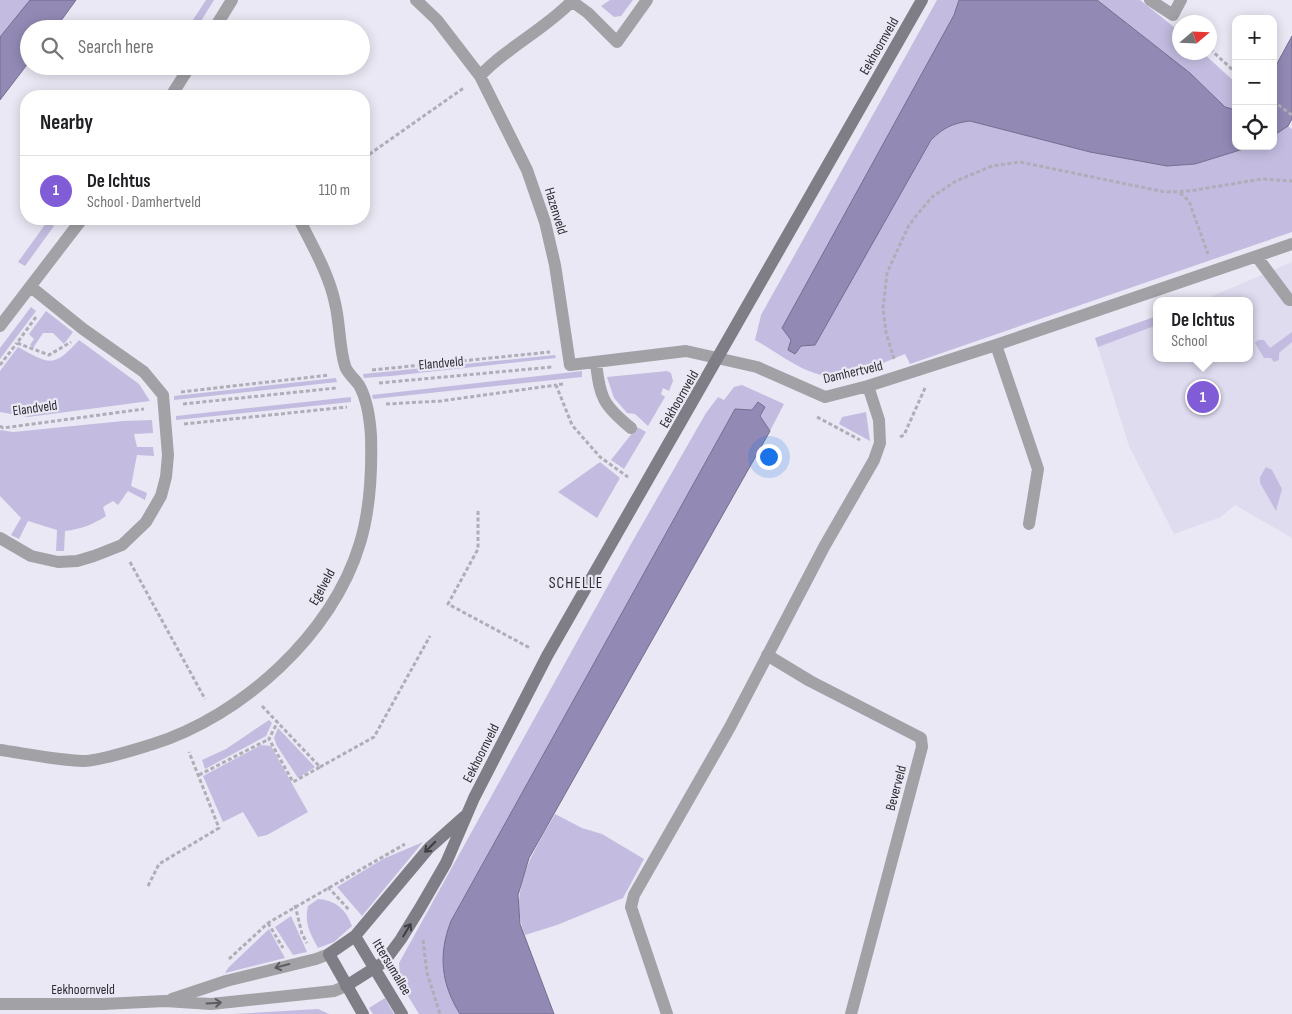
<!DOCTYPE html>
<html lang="en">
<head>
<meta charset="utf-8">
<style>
  body { margin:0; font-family:"Sofia Sans Condensed",sans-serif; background:#f6f6f6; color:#202124 }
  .controls { position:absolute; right:15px; top:15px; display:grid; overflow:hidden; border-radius:10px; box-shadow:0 2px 12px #0003 }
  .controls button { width:45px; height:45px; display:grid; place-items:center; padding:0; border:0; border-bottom:1px solid #e0e0e0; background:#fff; color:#202124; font:25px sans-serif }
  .compass { position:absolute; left:1172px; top:15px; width:45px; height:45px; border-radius:50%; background:#fff; box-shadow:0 2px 12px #0003; rotate:71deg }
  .you { position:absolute; left:768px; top:456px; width:18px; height:18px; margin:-12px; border:4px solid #fff; border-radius:50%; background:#1a73e8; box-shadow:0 0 0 8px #1a73e833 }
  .badge { display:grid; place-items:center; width:32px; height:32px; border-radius:50%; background:#805cd6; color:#fff; font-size:16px; font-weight:700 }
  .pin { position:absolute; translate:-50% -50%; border:2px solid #fff; box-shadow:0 1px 5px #0006 }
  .popup { position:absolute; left:1153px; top:297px; width:100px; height:65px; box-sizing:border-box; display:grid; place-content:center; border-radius:10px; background:#fff; filter:drop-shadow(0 1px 4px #0005); font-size:16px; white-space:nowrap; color:#757577 }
  .popup b { font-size:19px; color:#202124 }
  .popup::after { content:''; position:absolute; left:50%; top:100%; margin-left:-10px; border:10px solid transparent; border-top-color:#fff }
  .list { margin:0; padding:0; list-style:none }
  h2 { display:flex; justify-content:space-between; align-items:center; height:65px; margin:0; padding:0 20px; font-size:21px }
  h2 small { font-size:16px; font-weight:400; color:#757577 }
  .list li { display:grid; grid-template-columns:32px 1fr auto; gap:15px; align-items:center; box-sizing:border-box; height:70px; padding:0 20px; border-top:1px solid #e0e0e0 }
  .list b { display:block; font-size:19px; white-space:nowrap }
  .list p { margin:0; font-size:16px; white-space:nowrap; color:#757577 }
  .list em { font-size:16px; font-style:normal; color:#757577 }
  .icon { flex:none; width:28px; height:28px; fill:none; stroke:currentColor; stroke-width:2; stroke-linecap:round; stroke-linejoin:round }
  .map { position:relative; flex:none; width:1292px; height:1014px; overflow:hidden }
  .search { position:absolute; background:#fff; box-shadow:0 2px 12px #0003; left:20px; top:20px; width:350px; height:55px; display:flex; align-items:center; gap:12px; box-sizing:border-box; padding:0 18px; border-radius:28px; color:#757577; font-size:19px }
  .panel { position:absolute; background:#fff; box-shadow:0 2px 12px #0003; left:20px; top:90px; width:350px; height:135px; border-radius:20px }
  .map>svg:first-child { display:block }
</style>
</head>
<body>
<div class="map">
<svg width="1292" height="1014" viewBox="0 0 1292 1014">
  <rect width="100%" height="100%" fill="#eae8f4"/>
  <path fill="#dfdcf0" d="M 1292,262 L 1292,538 L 1235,505 L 1221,517 L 1174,534 L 1129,446 L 1095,338 L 1157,316 L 1157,358 L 1249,358 L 1249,301 L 1201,301 Z"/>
  <path fill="#c3bce0" d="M 0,0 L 30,0 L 0,37 Z
    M 206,0 L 214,0 L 196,29 L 187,29 Z
    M 610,0 L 633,0 L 621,16 L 614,17 L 601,6 Z
    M 937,0 L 959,0 L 954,15 L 791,340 L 795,354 L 855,271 L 931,140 C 943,128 953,123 970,121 L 1090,152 L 1167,166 L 1195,164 L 1253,146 L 1273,146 L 1273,136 L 1288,126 L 1292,129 L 1292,232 L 910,364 L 905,354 C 885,362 849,379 827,376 C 802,373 777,352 755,340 L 761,315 Z
    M 1097,0 L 1140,0 L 1179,31 L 1180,52 L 1203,53 L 1236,83 L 1236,110 L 1225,107 L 1190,73 Z
    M 47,222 L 54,226 L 25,266 L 18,262 Z
    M 31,307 L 36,311 L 0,359 L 0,348 Z
    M 46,311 L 73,332 L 64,344 L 53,333 L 43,333 L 33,348 L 30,345 L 34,339 L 29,334 Z
    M 1157,316 L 1157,325 L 1098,347 L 1095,338 Z
    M 1292,332 L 1292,342 L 1279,353 L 1279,360 L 1274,362 L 1271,358 L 1264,358 L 1255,343 L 1258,340 L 1264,340 L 1270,348 Z
    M 79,340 L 139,384 L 150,401 L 28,417 L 0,412 L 0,371 L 18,347 C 49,364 53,369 79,340 Z
    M 555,355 L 556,358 L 391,376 L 364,378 L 363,374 Z
    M 582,371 L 582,377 L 373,399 L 372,395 Z
    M 667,371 L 671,373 L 673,381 L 669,391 L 663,388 L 661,394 L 665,397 L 648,426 L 635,414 L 627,413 L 614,398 L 607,377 Z
    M 336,378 L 337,382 L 174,400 L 174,396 Z
    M 742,385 L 784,404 L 770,431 L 760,416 L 765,407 L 758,402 L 752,410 L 735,409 L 451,921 C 439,954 441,985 460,1014 L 419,1014 L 400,983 L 399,963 L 631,544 L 706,413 L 718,397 L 724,400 L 734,387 Z
    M 351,397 L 351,402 L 176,420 L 176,416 Z
    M 866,412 L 870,441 L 839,424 L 842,417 Z
    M 152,420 L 153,433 L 134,434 L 137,447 L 153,447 L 154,456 L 137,455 L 131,486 L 147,493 L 145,500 L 128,491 L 118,505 L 113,501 L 103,507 L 106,516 C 92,525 81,529 65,531 L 64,551 L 56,551 L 57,530 L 28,521 L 19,539 L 11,535 L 21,518 L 0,496 L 0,430 L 13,432 L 123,421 Z
    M 637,427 L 646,432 L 624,469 L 611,460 Z
    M 600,462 L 620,478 L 597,518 L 558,492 Z
    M 1266,467 L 1272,470 L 1282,489 L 1276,511 L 1260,483 L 1260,477 Z
    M 269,720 L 272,723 L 266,736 L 205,769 L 202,760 L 226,749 Z
    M 278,728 L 315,767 L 298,778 L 277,746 L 274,738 Z
    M 261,745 L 271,746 L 308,812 L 267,835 L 258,837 L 243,812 L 223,822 L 203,776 Z
    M 555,814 L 582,828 L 602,834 L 644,859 L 623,898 L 557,925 L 525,935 C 507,892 533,852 555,814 Z
    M 423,842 L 362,916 L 337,887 L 383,859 Z
    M 318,899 C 335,900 346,909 352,926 L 334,942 L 318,948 C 310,933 304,923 308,906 Z
    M 291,916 L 307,952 L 293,955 L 275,927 Z
    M 269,929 L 285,958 L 225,973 L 228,968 Z
    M 385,998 L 394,1014 L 373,1014 L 369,1008 Z
    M 318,1009 L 329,1014 L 233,1014 Z"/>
  <path fill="#9289b5" stroke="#746d8e" d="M 30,0 L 76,0 L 55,29 L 29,29 L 29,62 L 0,100 L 0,37 Z
    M 959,0 L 1097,0 L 1190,73 L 1225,107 L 1236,110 L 1236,146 L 1253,146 L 1195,164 L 1167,166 L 1090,152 L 970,121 C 953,123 943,128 931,140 L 815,345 L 801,346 L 795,354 L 788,350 L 791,340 L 782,328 L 954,15 Z
    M 1292,36 L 1292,119 L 1288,126 L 1273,136 L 1273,71 Z
    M 758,402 L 765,407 L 760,416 L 770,431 L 529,858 L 518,895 L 520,924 L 554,1014 L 460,1014 C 441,984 438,954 451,921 L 735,409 L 752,410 Z"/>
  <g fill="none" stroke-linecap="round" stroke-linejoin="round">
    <path stroke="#afadb7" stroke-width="3" stroke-dasharray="4 2.5" stroke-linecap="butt" d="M 1210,49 L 1236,73
      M 1273,101 L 1292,115
      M 364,158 L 465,87
      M 1180,193 L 1189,201 L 1208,254
      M 36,317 L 17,343 L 49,355 L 71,342
      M 894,359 L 886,333 L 883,308 L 887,273 L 908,227 L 916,216 L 932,197 L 956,181 L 992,166 L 1020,162 L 1165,192 L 1189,191 L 1262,179 L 1292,181
      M 0,365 L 17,343
      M 372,370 L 550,352
      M 379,383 L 552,367
      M 563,384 L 556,385 L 572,425 L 600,457 L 628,477
      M 181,392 L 329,375
      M 183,404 L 336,388
      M 386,404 L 441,401 L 556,385
      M 817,417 L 860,440
      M 184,424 L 347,407
      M 0,426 L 3,428 L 144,409
      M 900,437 L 904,435 L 925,388
      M 478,511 L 478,549 L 448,604 L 530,648
      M 130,562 L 205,699
      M 262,706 L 320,767 L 293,782 L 269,739 L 278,721
      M 320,767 L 374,737 L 430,636
      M 199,775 L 269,739
      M 148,886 L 159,864 L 219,828 L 189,752
      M 328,887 L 350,911
      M 295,905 L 302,934 L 307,943
      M 268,923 L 283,948
      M 423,940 L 427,973 L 440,1014
      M 229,959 L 268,923 L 405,844"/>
    <path stroke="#a2a1a6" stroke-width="12" d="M 416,0 L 437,20 L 480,76 L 527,170 L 545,222 L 555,265 L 570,365 L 686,351 L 757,367 L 825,397 L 868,386 L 996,345 L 1292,244
      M 570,0 L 588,13 L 617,42 L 647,0
      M 1150,0 L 1173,15 L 1181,0
      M 214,29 L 232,0
      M 480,76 C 507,47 544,30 572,1
      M 171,96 L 190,66
      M 1257,257 L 1289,300 L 1292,300
      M 0,326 L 82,219
      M 996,345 L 1038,469 L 1029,524
      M 596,363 C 600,398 603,405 631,428
      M 0,538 L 31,556 L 58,562 L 77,561 L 94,556 L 122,545 L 146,522 L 161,496 L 166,477 L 168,455 L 163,395 L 144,372 L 83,329 L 31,287
      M 767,655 L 810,681 L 921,738 L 922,747 L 851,1014
      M 0,750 C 27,754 56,760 83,761 C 100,761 136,749 153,744 C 242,716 333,634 360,543 C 370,510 372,470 371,436 C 370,420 367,399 359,385 C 355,379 347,373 345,366 C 339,346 340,323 335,303 C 329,274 312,245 299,219
      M 172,999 L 226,981 L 316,959 L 329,954
      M 0,1004 L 103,1004 L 165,1001 L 211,1004 L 334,991 L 346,986
      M 667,1014 L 631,907 L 634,895 L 730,727 L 824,547 L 874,460 L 880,443 L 879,420 L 868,386"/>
    <path stroke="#7f7e86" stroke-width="12" d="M 355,936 L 402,1014
      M 346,986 L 384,962 L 401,939 L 420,908 L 446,863 L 474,798 L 547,656 L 922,0
      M 363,1014 L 329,954 L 355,936 L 429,848 L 465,816"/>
  </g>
  <defs><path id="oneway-shaft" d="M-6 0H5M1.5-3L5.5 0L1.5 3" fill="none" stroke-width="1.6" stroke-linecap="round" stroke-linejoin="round" transform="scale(1.25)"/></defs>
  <g stroke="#3e3d43">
    <use href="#oneway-shaft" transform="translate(430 847) rotate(135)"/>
    <use href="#oneway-shaft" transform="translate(407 930) rotate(-59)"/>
  </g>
  <g stroke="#5c5b60">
    <use href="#oneway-shaft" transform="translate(282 966) rotate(165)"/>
    <use href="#oneway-shaft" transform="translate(214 1003) rotate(-3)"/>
  </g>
  <g text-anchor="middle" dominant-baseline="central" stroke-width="4.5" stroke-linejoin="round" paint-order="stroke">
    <g font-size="14" fill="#2e2d32" stroke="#eae8f4">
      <text transform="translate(879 46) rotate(-60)">Eekhoornveld</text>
      <text transform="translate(556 211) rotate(73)">Hazenveld</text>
      <text transform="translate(441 363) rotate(-5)">Elandveld</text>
      <text transform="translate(853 372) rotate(-13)">Damhertveld</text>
      <text transform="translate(679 399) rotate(-60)">Eekhoornveld</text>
      <text transform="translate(35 408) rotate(-8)">Elandveld</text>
      <text transform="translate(322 587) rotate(-61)">Egelveld</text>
      <text transform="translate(481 753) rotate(-63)">Eekhoornveld</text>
      <text transform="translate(896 788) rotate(-75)">Beverveld</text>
      <text transform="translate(392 967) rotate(59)">Ittersumallee</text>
      <text x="83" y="989">Eekhoornveld</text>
    </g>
    <g font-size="16" letter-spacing="1" fill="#2e2d32" stroke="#eae8f4">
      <text x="576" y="583">SCHELLE</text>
    </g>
  </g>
</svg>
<div class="controls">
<button>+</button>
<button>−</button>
<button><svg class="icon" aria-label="locate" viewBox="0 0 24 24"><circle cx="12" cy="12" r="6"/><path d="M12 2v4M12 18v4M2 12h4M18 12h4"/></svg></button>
</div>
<svg class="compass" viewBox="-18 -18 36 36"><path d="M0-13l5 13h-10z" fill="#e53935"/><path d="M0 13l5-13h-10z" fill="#757577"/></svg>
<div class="you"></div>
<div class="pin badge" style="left:1203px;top:397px">1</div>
<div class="popup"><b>De Ichtus</b>School</div>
<div class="search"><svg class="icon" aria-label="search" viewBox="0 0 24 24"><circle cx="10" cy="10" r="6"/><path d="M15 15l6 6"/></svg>Search here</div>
<section class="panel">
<h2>Nearby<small></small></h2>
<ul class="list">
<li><span class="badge">1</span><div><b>De Ichtus</b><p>School · Damhertveld</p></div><em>110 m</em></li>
</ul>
</section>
</div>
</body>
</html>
